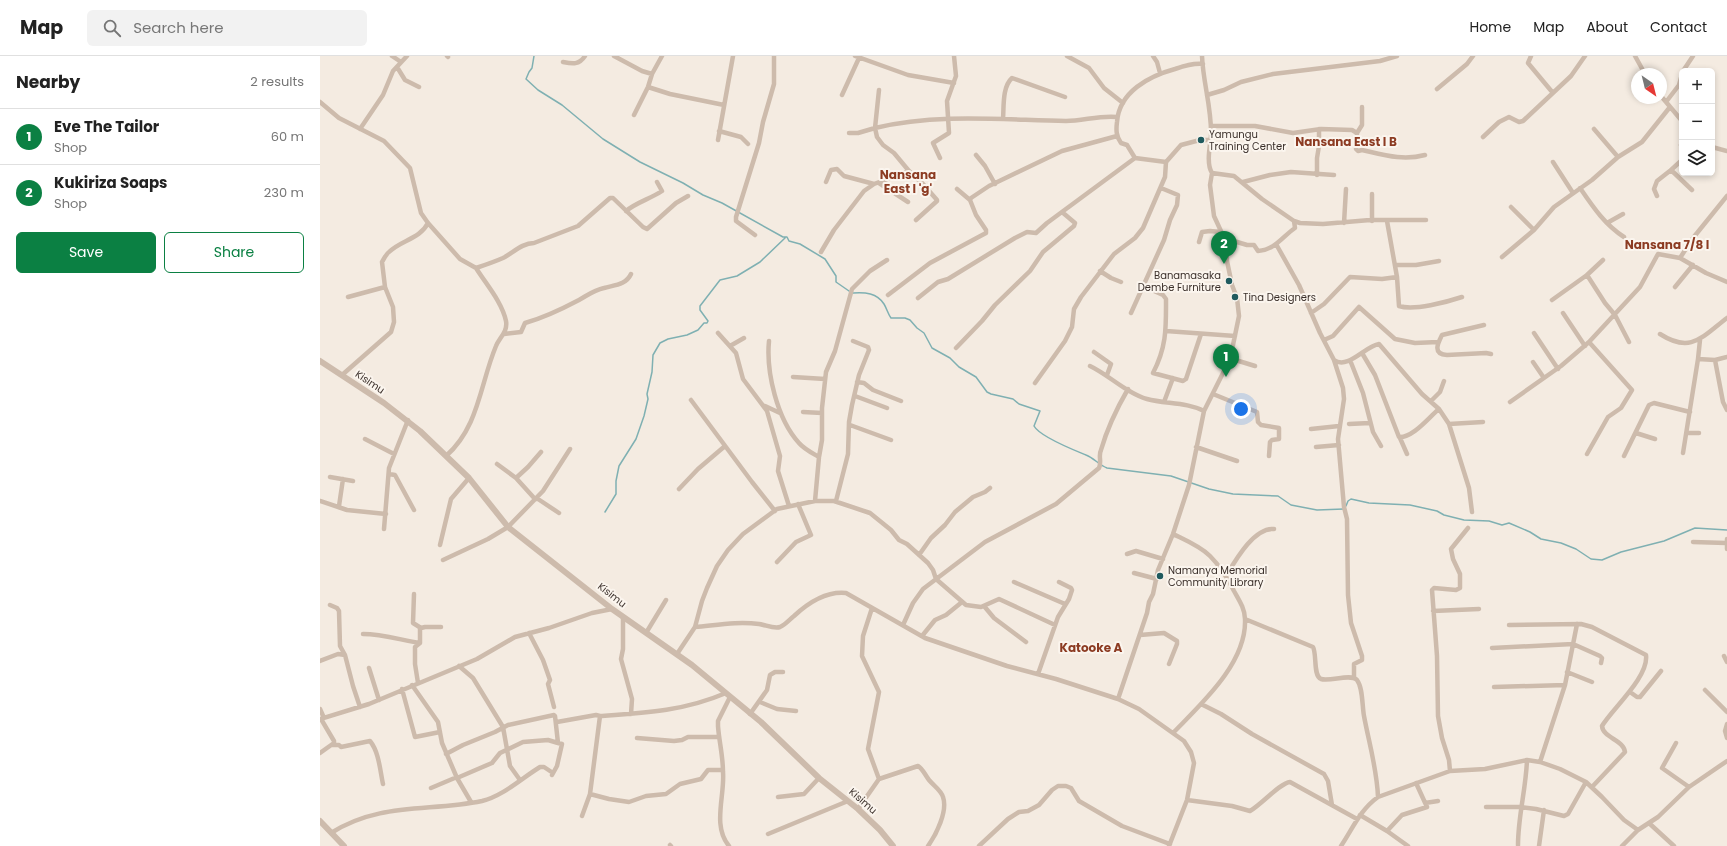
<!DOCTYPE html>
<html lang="en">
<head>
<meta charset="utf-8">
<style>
  body { margin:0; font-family:Poppins,sans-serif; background:#f2f2f2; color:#222 }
  .controls { position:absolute; right:12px; top:12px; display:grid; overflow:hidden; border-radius:6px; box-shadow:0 2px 6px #0003 }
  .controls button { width:36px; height:36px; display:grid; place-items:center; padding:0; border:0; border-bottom:1px solid #e0e0e0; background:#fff; color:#222; font:20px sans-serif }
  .compass { position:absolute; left:1311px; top:12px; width:36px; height:36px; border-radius:50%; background:#fff; box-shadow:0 2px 6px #0003; rotate:145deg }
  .you { position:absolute; left:921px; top:353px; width:14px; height:14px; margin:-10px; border:3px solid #fff; border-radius:50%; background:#1a73e8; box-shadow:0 0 0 6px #1a73e833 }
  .badge { display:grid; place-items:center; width:26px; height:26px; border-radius:50%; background:#0b8043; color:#fff; font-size:13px; font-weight:700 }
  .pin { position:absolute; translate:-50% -33px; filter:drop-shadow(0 1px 2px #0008) }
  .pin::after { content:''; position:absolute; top:21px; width:14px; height:12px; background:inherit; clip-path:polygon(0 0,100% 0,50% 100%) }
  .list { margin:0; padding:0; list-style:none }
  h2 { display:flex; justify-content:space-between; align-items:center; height:52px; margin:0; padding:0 16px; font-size:17px }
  h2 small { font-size:13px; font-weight:400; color:#767676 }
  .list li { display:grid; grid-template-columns:26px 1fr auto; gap:12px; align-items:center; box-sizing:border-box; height:56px; padding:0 16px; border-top:1px solid #e0e0e0 }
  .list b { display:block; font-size:15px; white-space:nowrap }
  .list p { margin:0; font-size:13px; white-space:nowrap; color:#767676 }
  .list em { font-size:13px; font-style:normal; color:#767676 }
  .actions { display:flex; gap:8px; padding:12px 16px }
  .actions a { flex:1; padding:9px 0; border:1px solid #0b8043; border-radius:6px; text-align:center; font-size:14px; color:#0b8043 }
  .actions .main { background:#0b8043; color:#fff }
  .icon { flex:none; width:22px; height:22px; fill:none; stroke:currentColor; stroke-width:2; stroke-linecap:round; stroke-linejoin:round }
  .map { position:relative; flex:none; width:1407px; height:790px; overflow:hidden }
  header { display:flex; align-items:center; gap:24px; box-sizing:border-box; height:56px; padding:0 20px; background:#fff; border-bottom:1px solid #e0e0e0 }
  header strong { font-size:19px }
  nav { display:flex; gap:22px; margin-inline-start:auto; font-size:14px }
  .search { width:280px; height:36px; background:#f2f2f2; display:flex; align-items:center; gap:10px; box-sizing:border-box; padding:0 14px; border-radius:6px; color:#767676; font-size:15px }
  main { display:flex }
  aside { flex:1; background:#fff }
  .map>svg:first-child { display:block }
</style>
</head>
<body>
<header>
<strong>Map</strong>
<div class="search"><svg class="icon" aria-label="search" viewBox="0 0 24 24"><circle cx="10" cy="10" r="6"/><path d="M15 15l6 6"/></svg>Search here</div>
<nav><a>Home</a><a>Map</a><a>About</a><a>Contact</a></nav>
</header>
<main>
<aside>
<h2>Nearby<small>2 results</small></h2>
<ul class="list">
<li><span class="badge">1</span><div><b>Eve The Tailor</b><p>Shop</p></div><em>60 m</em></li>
<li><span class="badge">2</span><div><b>Kukiriza Soaps</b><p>Shop</p></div><em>230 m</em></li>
</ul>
<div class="actions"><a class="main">Save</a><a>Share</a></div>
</aside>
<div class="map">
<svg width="1407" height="790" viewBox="0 0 1407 790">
  <rect width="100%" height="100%" fill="#f4ebe1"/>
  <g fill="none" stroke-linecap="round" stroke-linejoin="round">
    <path stroke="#7fb0b2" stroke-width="1.5" d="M 214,0 L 212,12 L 209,16 L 206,23 L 218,34 L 242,49 L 283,83 L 320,106 L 363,127 L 383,139 L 402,147 L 463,181 L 467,181 L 469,185 L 480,188 L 505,203 L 516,220 L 516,226 L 529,235
      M 533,237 C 545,236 557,237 564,248 C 567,253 568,258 571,262 L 585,262 L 590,264 L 597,272 L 604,277 L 612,292 L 630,302 L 639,311 L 656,321 L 667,336 L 671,338 L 693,343 L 699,348 L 720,355 L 714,370 C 720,381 754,394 766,399 C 774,402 779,409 787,412 L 851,420 L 889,433 L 913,438 L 958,440 L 971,449 L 997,454 L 1024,453
      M 1026,450 L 1028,445 L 1031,443 L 1049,447 L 1090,449 L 1117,455 L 1124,459 L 1144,464 L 1169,465 L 1182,469 L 1189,467 L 1210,476 L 1221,483 L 1241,487 L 1256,493 L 1271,503 L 1282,504 L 1301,496 L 1344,485 L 1375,472 L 1407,474
      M 285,456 L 296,438 L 296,425 L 299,410 L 316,383 L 324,360 L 328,343 L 327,338 L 332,316 L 333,299 L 340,287 L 348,283 L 367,279 L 378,274 L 384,267 L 387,267 L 388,265 L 380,254 L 380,250 L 400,224 L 417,220 L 440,206 L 465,182"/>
    <path stroke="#cdbbac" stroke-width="4.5" d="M 72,0 L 81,6
      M 127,0 L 128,1
      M 294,0 L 322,15 L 332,18 L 342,0
      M 535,0 L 588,19 L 634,27
      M 747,0 L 769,12 L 784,32 L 803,47
      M 833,0 L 837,6 L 840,17
      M 1211,0 L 1208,7 L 1233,37
      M 1315,0 L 1325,18
      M 243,6 C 253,8 259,9 265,0
      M 77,11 L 85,24 L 99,31
      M 1363,15 L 1373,0
      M 328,31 L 350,38 L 404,49
      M 1117,33 L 1147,8 L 1153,0
      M 522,39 L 539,2
      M 887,39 L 904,34 L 921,26 L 953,18 L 1060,5 L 1077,0
      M 1341,40 L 1362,65
      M 0,46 L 19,62 L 64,85 L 90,112 L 101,157 L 108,167 L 140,203 L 156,212 C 165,209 174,206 183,202 C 193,197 202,187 214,187 L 258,170 L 290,142 L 293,142 L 323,171 L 327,173 L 356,147 L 368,140
      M 1346,46 L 1359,29 L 1362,18
      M 314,59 L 328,31 L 332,18
      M 683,63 C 684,51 682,31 692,22 L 745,41
      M 891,70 L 935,70 L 973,77 L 1001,73 L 1032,74 L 1037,77 L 1036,93 L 1038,95 L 1042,94 C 1064,99 1083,105 1105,99
      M 40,73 L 63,39 L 73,15 L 87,0
      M 1274,73 L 1298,101
      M 399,75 L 421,81 L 428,88
      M 529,77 L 538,77 L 555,72 L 559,34
      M 1037,77 L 1042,69 L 1042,51
      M 1163,81 L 1179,66 L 1189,61 L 1199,66 L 1203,65 L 1251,20 L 1265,0
      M 398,84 L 413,0
      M 1361,89 L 1362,88
      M 1392,91 L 1407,95
      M 656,99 L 665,110 L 675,128
      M 620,102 L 613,87 L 629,77 L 627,45 L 636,20 L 634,0
      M 815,102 L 807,89 L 801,87 C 796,80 796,74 797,66 C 799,36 829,20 855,13 C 864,10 873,7 883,8
      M 1362,104 L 1351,114 L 1372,134
      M 1233,106 L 1253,137
      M 892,117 L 914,120 L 942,143 L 974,165 L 980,167 L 1003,168 L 1050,164 L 1106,164
      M 997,119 L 997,102 L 999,90 L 999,73
      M 506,126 L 511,114 L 517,113 L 524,120 L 554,128
      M 923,126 L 950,119 L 971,116 L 1014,119
      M 559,127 L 588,146
      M 1260,132 C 1273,151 1285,169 1304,181
      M 637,133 L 650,144
      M 1052,138 L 1052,165
      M 1337,140 L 1334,133 L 1337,125 L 1351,114
      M 1191,151 L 1214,174
      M 306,155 C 317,146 330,143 342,135 L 337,126
      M 596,164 L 617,145 L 617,144 L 603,128 L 589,115 L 574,97 L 563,89 L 557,81 L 555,72 C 618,57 683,64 746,65 C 763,65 780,59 797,61
      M 1067,165 L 1077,221 L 1079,250 C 1094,255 1127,246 1142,241
      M 1024,167 L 1026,133
      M 1287,167 L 1303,158
      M 435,179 L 416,165 L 416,161 L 439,87 L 443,66 L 454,28 L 454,0
      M 904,182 L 927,189 L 934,189 L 938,195 C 955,194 963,180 975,172 L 974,165
      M 879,186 L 882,176 L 890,175 L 901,176
      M 956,188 L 979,229 L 1000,277 L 1014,304 C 1028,314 1045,290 1059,288 L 1102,338 L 1119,353 L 1129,368 L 1163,366
      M 501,196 L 514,174 L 544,135 L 554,128 L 589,115
      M 1182,201 L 1214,174 L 1234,151 L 1272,124 L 1298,101 L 1322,86 L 1350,51
      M 1360,202 L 1373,182 L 1407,140
      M 1075,209 L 1096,209 L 1119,205
      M 780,215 L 791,222 L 801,226
      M 1267,219 L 1283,204
      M 823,230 L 843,239 L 846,243 C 846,271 847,290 833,317 L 863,325 L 866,323 L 881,278
      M 1355,231 L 1373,209
      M 568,239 L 610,207 L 666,177 L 666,174 L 656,159 L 650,144 L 651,142 L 669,130 L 742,95 L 797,80
      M 28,241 L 65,231
      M 598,242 L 618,226 L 628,223 L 695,182 L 707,176 L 716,177 L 727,167 L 815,102 L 846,106 L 861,89 L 880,84 L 890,84
      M 1232,244 L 1267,219 L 1285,247 L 1295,259 L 1309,286
      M 811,257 L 844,184 L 850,164 L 857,149 L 858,139 L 841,132
      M 991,257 L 1004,248 L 1030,221 L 1062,223 L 1077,221
      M 1243,257 L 1265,290
      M 1164,269 L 1122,279 C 1118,287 1112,298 1127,299 L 1166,297 L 1171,298
      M 846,275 L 915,280
      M 398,277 L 416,297 L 423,323 L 447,355 L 460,400 L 458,415 L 469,450
      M 1214,277 L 1238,313
      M 184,278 L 201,276 L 205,267 C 223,262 242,253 259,244 C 268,239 274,234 284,232 C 294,229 306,229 311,218
      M 1340,278 C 1371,298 1382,281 1407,262
      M 1004,284 L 1013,280 L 1039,251 L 1075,283 L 1095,287 L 1118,286
      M 1380,284 L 1378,303 L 1395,304 L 1407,301
      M 449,285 C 446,316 457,363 479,387 C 484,393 492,397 499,401
      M 410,290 L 424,282
      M 636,292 L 662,265 L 675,249 L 710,215 L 723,196 L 754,170 L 755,167 L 742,156
      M 774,296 L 791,308 L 787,319
      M 1042,297 L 1055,319 L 1079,381 C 1093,382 1109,361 1119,353
      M 909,302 L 935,310
      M 1014,304 L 1023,332 L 1024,343 L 1018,383 L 1024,451 L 1027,463 L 1028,539 L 1031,567 L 1042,600 L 1042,604 L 1034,608 L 1034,622
      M 1030,304 L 1043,337 L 1053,376 L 1061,390
      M 1395,304 L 1403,346 L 1407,354
      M 1213,306 L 1224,322
      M 770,310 C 789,319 806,337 827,343 C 845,348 867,346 884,355
      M 22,319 L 71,276 L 74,266 L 73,251 L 65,231 L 62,206 C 64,203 66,198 69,196 C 81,184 100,183 108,167
      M 473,321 L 505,323
      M 537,326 L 544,327 L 553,334 L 581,345
      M 715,327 L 745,285 L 752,271 L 754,253 L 761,241 L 794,198 L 815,182 L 823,172 L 845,121 L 846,106
      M 893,338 L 937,356 L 938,366 L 941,369 L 959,372 L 959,383 L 952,384 L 950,386 L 949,400
      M 535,340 L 567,352
      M 371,344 L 432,426 L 455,455
      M 1111,345 L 1120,336 L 1124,325
      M 844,346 L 853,322
      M 1190,346 L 1241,310 L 1269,286 L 1320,231 L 1338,198 L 1360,202 L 1386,217 L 1407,226
      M 445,350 L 460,357
      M 483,356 L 502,357
      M 1029,368 L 1050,367
      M 1129,368 L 1149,432 L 1152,456
      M 530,369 L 571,384
      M 991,373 L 1019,370
      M 1316,377 L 1335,383
      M 1367,377 L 1379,377
      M 1080,382 L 1087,398
      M 45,383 L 74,398
      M 876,391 L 917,405
      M 996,391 L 1019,389
      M 1363,397 L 1378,303
      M 1267,398 L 1288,361 L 1301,352 L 1312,334 L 1269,286
      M 126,400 C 159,371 160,328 176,290 C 179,282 188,276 186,265 C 182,246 166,228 156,212
      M 1304,400 L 1329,349 L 1334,347 L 1370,356
      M 177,408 L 196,422 L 215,443 L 218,443 L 239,457
      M 69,418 L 75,419 L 94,454
      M 10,421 L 33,425
      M 196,422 L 208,411 L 221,396
      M 359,433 L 378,413 L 405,390
      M 0,445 L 27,454 L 66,458
      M 495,445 L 499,401 L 502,384 L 502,352 L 506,316 L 515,295 L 532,233 L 550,215 L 567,204
      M 516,445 L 528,398 L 529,366 L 532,349 L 539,319 L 549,294 L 548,291 L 533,285
      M 19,450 L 23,423
      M 64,473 L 69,412 L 88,364
      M 1407,483 L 1407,493
      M 1373,486 L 1406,487
      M 120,489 L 131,443 L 149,422
      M 807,498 L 816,495 L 843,503
      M 599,499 L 611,482 L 625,469 L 635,456 L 653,441 L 665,436 L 670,432
      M 123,504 L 168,483 L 188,471 L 223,435 L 250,393
      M 457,506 L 476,486 L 491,479 L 478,448
      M 814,517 L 837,523
      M 906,520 C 915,505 934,471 954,473
      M 694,526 L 745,548
      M 94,538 L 93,567 L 101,572 L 105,571 L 121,571
      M 10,549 L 17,552 L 19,555 L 20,590 L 25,599 L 33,630 L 40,651
      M 664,550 L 674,562 L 706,586
      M 1113,555 L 1159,553
      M 303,561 L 303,593 L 301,603 L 312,643 L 311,658
      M 925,563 L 993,591 C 997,598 993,620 1001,623 C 1010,626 1031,617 1037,624 C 1043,632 1042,649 1044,660 C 1049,687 1057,713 1058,741
      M 583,569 L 593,547 L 603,533 L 665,486 L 736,448 L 779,412 C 782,405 778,400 781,394 C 787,373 797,352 808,333
      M 1189,569 L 1261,568 L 1272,571 L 1326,599 C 1329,621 1292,653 1282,670 C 1283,682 1304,684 1305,696 L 1272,731
      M 375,571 C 397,569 418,565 439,568 C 446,569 454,573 460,571 C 465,569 470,563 474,560 C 488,547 507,535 526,537 L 605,582 L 687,610 L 736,623 L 798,643 L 819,653 L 864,685 L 871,696 L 874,707 L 867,744 L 849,790
      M 209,577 L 223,604 L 230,624 L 228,628 L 234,651
      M 326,577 L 346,544
      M 43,578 C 62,578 81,584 100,587
      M 820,579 L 844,577 L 857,585 L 857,588 L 849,608
      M 602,580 L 615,564 L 626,559 L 642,546
      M 1172,592 L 1253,588 L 1280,600 L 1282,602 L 1281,607
      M 357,598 L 375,571 L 382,545 L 387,532 L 397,510 L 408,494 L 423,478 L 457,453 L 495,445 L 514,445 L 550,457 L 571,474 L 579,484 L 587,488 L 608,507 L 613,514 L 616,523 L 646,549 L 661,551 L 679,543 L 735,569
      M 1404,600 L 1407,606
      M 0,605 L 18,598 L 25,599
      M 139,610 L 153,622 L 183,671 L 190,710 L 200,724
      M 49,612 L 59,644
      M 1247,616 L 1272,626
      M 718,618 L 738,561 L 749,543 L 752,534 L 751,532 L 739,526
      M 98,627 L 95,608 L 95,591 L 100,587 L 100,572
      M 92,629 L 118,666 L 122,687 L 137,722 L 151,746
      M 1174,631 L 1245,629
      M 82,633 L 95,681 L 120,676
      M 1385,634 L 1407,656
      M 1310,636 L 1317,641 L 1320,641 L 1341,615
      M 798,643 L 827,557 L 829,546 L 833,538 L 838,514 L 853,478 L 869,429 L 884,355 L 906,311 L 913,289 L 919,260 L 917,242 L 912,229 L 907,205 L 906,186 L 894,160 L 890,129 L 892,117 C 886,108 890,90 891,80 C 892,53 883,27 882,0
      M 440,646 L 457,653 L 476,655
      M 881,648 L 901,658 L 932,678 L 1004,718 L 1008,725 L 1012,749
      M 0,653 L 4,662
      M 430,658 L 447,634 L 450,619 L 455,616 L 463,616
      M 0,663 L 49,648 L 157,603 L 195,581 L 229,572 L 272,557 L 292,553
      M 237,666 L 276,659 L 280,660
      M 1407,668 L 1405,675 L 1407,682
      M 853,677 C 881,648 927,607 925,563 C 925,553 919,544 914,535 C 908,523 900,510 890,500 C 880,490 865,484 853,478
      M 317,682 L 354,685 L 362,684 L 368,681 L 398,681
      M 1356,687 L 1342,712 L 1369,731
      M 12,689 L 19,689 L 21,691 L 50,685 C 59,696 60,714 63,728
      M 0,697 L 14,687 L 14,685 L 1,663
      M 126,698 L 143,689 L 175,676 L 188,669 L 234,659 L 235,660 L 238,687 L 242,688 L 237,710 L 232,719
      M 1220,706 L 1245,629 L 1257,568
      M 1130,715 L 1129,704 L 1122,682 L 1118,660 L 1117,600 L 1112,534 L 1114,532 L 1136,534 L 1140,532 L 1140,518 L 1133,503 L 1131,493 L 1148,472
      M 137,722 L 172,707 L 180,697 L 203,686 L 228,684 L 238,687
      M 559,723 L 598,710 C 603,713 605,719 609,724 C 614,730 621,734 623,741 C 628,755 616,779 608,790
      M 111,732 L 137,721
      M 270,738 L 289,743 L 309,746 L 326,740 L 346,738 L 360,728 L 381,723 L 388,714 L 403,714
      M 458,741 L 484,738 L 499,722
      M 867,744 L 912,750 L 930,755 C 942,748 960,727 970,726 L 1037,763
      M 1105,747 L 1118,745
      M 1166,751 L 1200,751 L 1216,753 L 1244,760 L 1248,758 L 1266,726
      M 538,753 L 559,723 L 548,693 L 559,636 L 542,600 L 543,580 L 552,552
      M 1040,759 L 1067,775 L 1088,790
      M 262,760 L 270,738 L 280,660 C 325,657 364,655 406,637
      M 1330,768 L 1354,790
      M 1067,775 L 1082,759 L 1107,751 L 1096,727
      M 11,777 C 60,746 108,756 162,745 C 183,740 202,722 220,711 L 224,711 L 233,717
      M 448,778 L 528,745
      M 350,789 L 351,790
      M 1198,789 C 1198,760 1206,733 1207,704
      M 409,790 C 392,770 405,740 403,716 C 403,700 399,685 398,670 L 398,665 L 410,641
      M 659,790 L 688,763 L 699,756 L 708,755 L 719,749 L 732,734 L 738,730 L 746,730 L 751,732 L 759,745 L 802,770 L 850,788
      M 1021,790 C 1033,772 1040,754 1058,741 L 1130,715 L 1165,713 L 1207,704 L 1220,706 L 1240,713 L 1266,726 L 1282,741 L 1304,764 L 1318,774
      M 1219,790 L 1224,754
      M 1302,790 L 1318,774 L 1338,761 L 1369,731 L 1407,705"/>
    <path stroke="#cdbbac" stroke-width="6" d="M 0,305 L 64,347 L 100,375 L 149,422 L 188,471 L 292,553 L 372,609 L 441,666 L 499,722 L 538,753 L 560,774 L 573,790
      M 0,765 L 24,790"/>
  </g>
  <g fill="#1f5a5e" stroke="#fbf5ee" stroke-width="1.5">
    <circle cx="881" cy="84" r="4"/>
    <circle cx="909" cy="225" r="4"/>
    <circle cx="915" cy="241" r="4"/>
    <circle cx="840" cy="520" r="4"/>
  </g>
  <g text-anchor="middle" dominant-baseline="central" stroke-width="4" stroke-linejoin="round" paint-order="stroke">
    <g font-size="10" fill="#3b302b" stroke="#fbf5ee" text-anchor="start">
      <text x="889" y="78">Yamungu<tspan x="889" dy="12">Training Center</tspan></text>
      <text x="901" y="219" text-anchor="end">Banamasaka<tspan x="901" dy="12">Dembe Furniture</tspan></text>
      <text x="923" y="241">Tina Designers</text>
      <text x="848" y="514">Namanya Memorial<tspan x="848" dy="12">Community Library</tspan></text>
    </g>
    <g font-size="10" fill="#3b302b" stroke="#fbf5ee">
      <text transform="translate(50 326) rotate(34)">Kisimu</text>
      <text transform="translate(292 539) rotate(38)">Kisimu</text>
      <text transform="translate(543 745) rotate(41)">Kisimu</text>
    </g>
    <g font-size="12" font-weight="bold" fill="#8c3b22" stroke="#fbf5ee">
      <text x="1026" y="85">Nansana East I B</text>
      <text x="588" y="118">Nansana<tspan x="588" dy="14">East I 'g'</tspan></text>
      <text x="1347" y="188">Nansana 7/8 I</text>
      <text x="771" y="591">Katooke A</text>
    </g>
  </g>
</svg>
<div class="controls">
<button>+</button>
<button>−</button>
<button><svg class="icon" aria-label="layers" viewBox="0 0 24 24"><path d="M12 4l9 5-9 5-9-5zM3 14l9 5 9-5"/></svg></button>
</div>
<svg class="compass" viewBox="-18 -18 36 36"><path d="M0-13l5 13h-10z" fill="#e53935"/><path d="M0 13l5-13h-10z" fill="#767676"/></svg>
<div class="you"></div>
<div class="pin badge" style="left:906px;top:321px">1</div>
<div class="pin badge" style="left:904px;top:208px">2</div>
</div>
</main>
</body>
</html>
